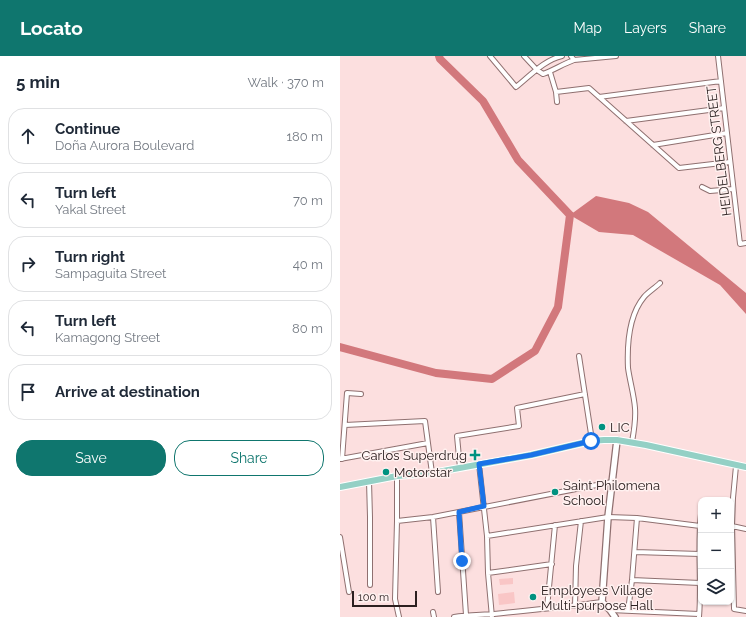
<!DOCTYPE html>
<html lang="en">
<head>
<meta charset="utf-8">
<style>
  body { margin:0; font-family:Raleway,sans-serif; background:#f2f2f3; color:#1f2937 }
  .controls { position:absolute; right:12px; bottom:12px; display:grid; overflow:hidden; border-radius:8px; box-shadow:0 1px 3px #0004 }
  .controls button { width:36px; height:36px; display:grid; place-items:center; padding:0; border:0; border-bottom:1px solid #e0e1e3; background:#fff; color:#1f2937; font:20px sans-serif }
  .scale { position:absolute; left:12px; bottom:10px; width:65px; box-sizing:border-box; padding-left:4px; border:2px solid #2c2020; border-top:0; font-size:11px; line-height:14px; white-space:nowrap; color:#2c2020; -webkit-text-stroke:3px #fff1f0; paint-order:stroke }
  .stop { position:absolute; width:12px; height:12px; margin:-9px; border:3px solid #1a73e8; border-radius:50%; background:#fff }
  .stop.end { background:#1a73e8; border-color:#fff; box-shadow:0 1px 4px #0008 }
  .list { margin:0; padding:0; list-style:none }
  h2 { display:flex; justify-content:space-between; align-items:center; height:52px; margin:0; padding:0 16px; font-size:17px }
  h2 small { font-size:13px; font-weight:400; color:#747a83 }
  .list li { display:grid; grid-template-columns:26px 1fr auto; gap:12px; align-items:center; box-sizing:border-box; height:56px; margin:0 8px 8px; padding:0 8px; border:1px solid #e0e1e3; border-radius:16px }
  .list b { display:block; font-size:15px; white-space:nowrap }
  .list p { margin:0; font-size:13px; white-space:nowrap; color:#747a83 }
  .list em { font-size:13px; font-style:normal; color:#747a83 }
  .actions { display:flex; gap:8px; padding:12px 16px }
  .actions a { flex:1; padding:9px 0; border:1px solid #0f766e; border-radius:16px; text-align:center; font-size:14px; color:#0f766e }
  .actions .main { background:#0f766e; color:#fff }
  .icon { flex:none; width:22px; height:22px; fill:none; stroke:currentColor; stroke-width:2; stroke-linecap:round; stroke-linejoin:round }
  .map { position:relative; flex:none; width:406px; height:561px; overflow:hidden }
  header { display:flex; align-items:center; gap:24px; box-sizing:border-box; height:56px; padding:0 20px; background:#0f766e; color:#fff }
  header strong { font-size:19px }
  nav { display:flex; gap:22px; margin-inline-start:auto; font-size:14px }
  main { display:flex }
  aside { flex:1; background:#fff }
  .map>svg:first-child { display:block }
</style>
</head>
<body>
<header>
<strong>Locato</strong>
<nav><a>Map</a><a>Layers</a><a>Share</a></nav>
</header>
<main>
<aside>
<h2>5 min<small>Walk · 370 m</small></h2>
<ul class="list">
<li><svg class="icon" aria-label="ahead" viewBox="0 0 24 24"><path d="M12 20V5M6 11l6-6 6 6"/></svg><div><b>Continue</b><p>Doña Aurora Boulevard</p></div><em>180 m</em></li>
<li><svg class="icon" aria-label="left" viewBox="0 0 24 24"><path d="M17 20v-9H6M10 6l-5 5 5 5"/></svg><div><b>Turn left</b><p>Yakal Street</p></div><em>70 m</em></li>
<li><svg class="icon" aria-label="right" viewBox="0 0 24 24"><path d="M7 20v-9h11M14 6l5 5-5 5"/></svg><div><b>Turn right</b><p>Sampaguita Street</p></div><em>40 m</em></li>
<li><svg class="icon" aria-label="left" viewBox="0 0 24 24"><path d="M17 20v-9H6M10 6l-5 5 5 5"/></svg><div><b>Turn left</b><p>Kamagong Street</p></div><em>80 m</em></li>
<li><svg class="icon" aria-label="arrive" viewBox="0 0 24 24"><path d="M6 21V4h12l-3 4 3 4H6"/></svg><div><b>Arrive at destination</b></div></li>
</ul>
<div class="actions"><a class="main">Save</a><a>Share</a></div>
</aside>
<div class="map">
<svg width="406" height="561" viewBox="0 0 406 561">
  <rect width="100%" height="100%" fill="#fcdfdf"/>
  <path fill="#f9c6c6" d="M 173,522 L 173,528 L 160,529 L 159,523 Z
    M 174,536 L 175,547 L 159,549 L 158,538 Z"/>
  <path fill="#d2787c" d="M 256,140 L 289,147 L 308,156 L 406,237 L 406,258 L 380,229 L 293,179 L 259,176 L 230,159 Z"/>
  <g fill="none" stroke-linecap="round" stroke-linejoin="round">
    <path stroke="#d2787c" stroke-width="8" d="M 99,0 L 100,3 L 143,45 L 178,104 L 230,159
      M 0,291 L 96,317 L 152,323 L 195,295 L 218,251 L 230,159"/>
    <g stroke="#8f7070" stroke-width="6">
      <path id="street" d="M 150,0 L 176,31 C 190,20 204,4 222,0
        M 184,0 L 197,14 L 203,18 C 214,14 223,8 234,4
        M 231,0 L 234,4 L 276,0
        M 378,0 L 400,188 L 406,187
        M 210,16 L 216,36 L 217,46
        M 216,36 L 249,32 L 339,112 L 390,106
        M 259,41 L 381,25
        M 286,65 L 384,52
        M 313,89 L 387,77
        M 362,131 L 370,135 L 393,133
        M 239,300 L 251,378 L 251,385
        M 5,369 L 85,365 L 92,417
        M 292,386 C 294,375 296,364 295,352 C 294,339 290,326 288,312 C 287,290 289,259 304,241 C 308,236 315,232 320,227
        M 0,403 L 88,387
        M 2,403 L 7,337 L 21,338
        M 139,408 L 147,480 L 148,517 L 152,561
        M 396,410 L 393,442 L 392,470 L 394,553 L 406,555
        M 120,412 L 117,380 L 179,370 L 177,352 L 245,338
        M 57,420 L 57,465 L 55,543 L 59,561
        M 29,425 L 30,461 L 30,529
        M 119,456 L 126,559
        M 93,461 L 98,536
        M 57,465 L 93,461 L 272,426
        M 392,470 L 406,473
        M 147,480 L 268,461 L 297,462 L 360,470
        M 0,481 L 9,536
        M 295,496 L 360,498
        M 148,517 L 212,508
        M 292,524 L 360,527
        M 235,550 L 236,510 L 241,465
        M 207,552 L 215,469
        M 270,554 L 359,558
        M 288,555 L 292,524 L 297,462
        M 93,556 L 94,561
        M 114,561 C 127,559 141,559 154,558 C 190,554 226,551 262,546
        M 359,561 C 362,527 357,492 361,458"/>
    </g>
    <g stroke="#8f7070" stroke-width="8">
      <path id="secondary" d="M 275,561 L 270,554 L 262,546 L 268,461 L 277,384"/>
    </g>
    <g stroke="#fff" stroke-width="8">
      <path id="primary" d="M 0,431 L 57,420 L 92,417 L 191,399 L 251,385 L 264,384 L 277,384 L 306,389 L 406,411"/>
    </g>
    <use href="#street" stroke="#fff" stroke-width="4"/>
    <use href="#secondary" stroke="#fff" stroke-width="5.5"/>
    <use href="#primary" stroke="#94d0c5" stroke-width="6"/>
  </g>
  <g fill="none" stroke-linecap="round" stroke-linejoin="round">
    <path stroke="#1a73e8" stroke-width="5" d="M 122,505 L 119,456 L 144,450 L 139,408 L 191,399 L 251,385"/>
  </g>
  <g fill="#009280" stroke="#fff1f0" stroke-width="1.5">
    <circle cx="262" cy="371" r="4"/>
    <path d="M133 393h4v4h4v4h-4v4h-4v-4h-4v-4h4z"/>
    <circle cx="46" cy="416" r="4"/>
    <circle cx="215" cy="436" r="4"/>
    <circle cx="193" cy="541" r="4"/>
  </g>
  <g text-anchor="middle" dominant-baseline="central" stroke-width="3" stroke-linejoin="round" paint-order="stroke">
    <g font-size="13" fill="#2c2020" stroke="#fff1f0">
      <text transform="translate(379 95) rotate(-97)">HEIDELBERG STREET</text>
    </g>
    <g font-size="13" fill="#2c2020" stroke="#fff1f0" text-anchor="start">
      <text x="270" y="371">LIC</text>
      <text x="127" y="399" text-anchor="end">Carlos Superdrug</text>
      <text x="54" y="416">Motorstar</text>
      <text x="223" y="429">Saint Philomena<tspan x="223" dy="15">School</tspan></text>
      <text x="201" y="534">Employees Village<tspan x="201" dy="15">Multi-purpose Hall</tspan></text>
    </g>
  </g>
</svg>
<div class="controls">
<button>+</button>
<button>−</button>
<button><svg class="icon" aria-label="layers" viewBox="0 0 24 24"><path d="M12 4l9 5-9 5-9-5zM3 14l9 5 9-5"/></svg></button>
</div>
<div class="scale">100 m</div>
<div class="stop" style="left:251px;top:385px"></div>
<div class="stop end" style="left:122px;top:505px"></div>
</div>
</main>
</body>
</html>
